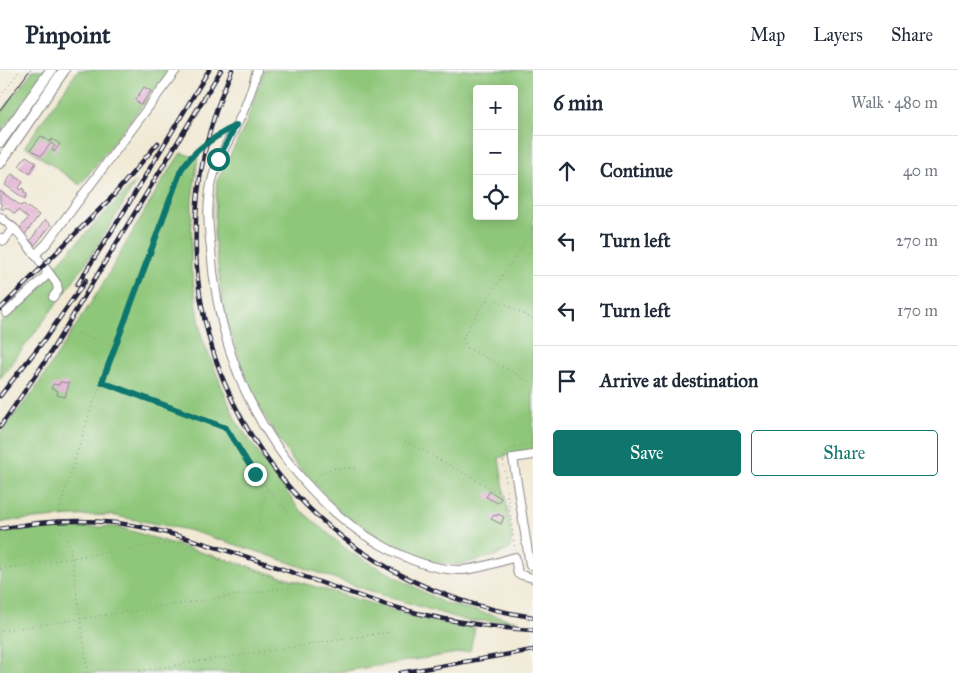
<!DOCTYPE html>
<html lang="en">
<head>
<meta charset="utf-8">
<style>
  body { margin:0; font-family:"IM FELL Great Primer",serif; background:#f6f6f7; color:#1f2937 }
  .controls { position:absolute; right:15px; top:15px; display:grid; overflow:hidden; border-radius:5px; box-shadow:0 2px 12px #0003 }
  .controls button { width:45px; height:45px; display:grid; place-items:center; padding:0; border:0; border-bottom:1px solid #e0e1e3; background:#fff; color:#1f2937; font:25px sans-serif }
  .stop { position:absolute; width:15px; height:15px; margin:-11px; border:4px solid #0f766e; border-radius:50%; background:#fff }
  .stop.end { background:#0f766e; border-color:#fff; box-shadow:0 1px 5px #0008 }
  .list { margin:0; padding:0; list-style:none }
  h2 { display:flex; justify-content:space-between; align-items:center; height:65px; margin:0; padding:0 20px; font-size:21px }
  h2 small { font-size:16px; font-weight:400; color:#747a83 }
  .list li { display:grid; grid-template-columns:32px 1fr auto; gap:15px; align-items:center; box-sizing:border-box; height:70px; padding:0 20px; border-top:1px solid #e0e1e3 }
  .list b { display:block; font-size:19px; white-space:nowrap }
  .list em { font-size:16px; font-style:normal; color:#747a83 }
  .actions { display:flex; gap:10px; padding:15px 20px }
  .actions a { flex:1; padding:11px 0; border:1px solid #0f766e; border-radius:5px; text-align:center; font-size:18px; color:#0f766e }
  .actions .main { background:#0f766e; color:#fff }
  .icon { flex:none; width:28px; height:28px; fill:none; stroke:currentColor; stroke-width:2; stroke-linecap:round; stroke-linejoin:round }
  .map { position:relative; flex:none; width:533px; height:603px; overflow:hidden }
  header { display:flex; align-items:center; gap:30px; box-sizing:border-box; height:70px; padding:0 25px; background:#fff; border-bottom:1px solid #e0e1e3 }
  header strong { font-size:24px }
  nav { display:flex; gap:28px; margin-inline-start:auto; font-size:18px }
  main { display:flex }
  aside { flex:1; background:#fff }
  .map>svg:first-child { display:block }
</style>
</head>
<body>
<header>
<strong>Pinpoint</strong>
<nav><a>Map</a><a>Layers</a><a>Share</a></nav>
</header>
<main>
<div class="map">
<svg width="533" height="603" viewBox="0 0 533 603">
  <rect width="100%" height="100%" fill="#f6f6f2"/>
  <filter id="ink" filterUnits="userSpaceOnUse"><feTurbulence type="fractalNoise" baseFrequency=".02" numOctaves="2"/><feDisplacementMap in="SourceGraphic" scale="10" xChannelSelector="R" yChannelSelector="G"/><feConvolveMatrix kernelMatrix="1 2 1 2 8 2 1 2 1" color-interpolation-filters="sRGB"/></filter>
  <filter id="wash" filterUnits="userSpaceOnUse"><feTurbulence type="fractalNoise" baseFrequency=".0096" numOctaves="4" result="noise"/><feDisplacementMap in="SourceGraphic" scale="20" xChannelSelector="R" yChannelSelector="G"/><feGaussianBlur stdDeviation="1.12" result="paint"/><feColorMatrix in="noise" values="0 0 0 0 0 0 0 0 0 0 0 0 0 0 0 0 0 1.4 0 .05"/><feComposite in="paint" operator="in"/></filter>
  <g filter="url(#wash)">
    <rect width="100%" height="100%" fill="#f1e9d4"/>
    <path fill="#8fc77a" stroke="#58745a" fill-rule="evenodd" d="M 33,0 L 46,0 L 0,64 L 0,44 Z
      M 78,0 L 170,0 L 80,115 L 25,76 Z
      M 264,0 L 533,0 L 533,381 L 508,385 L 499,388 L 512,468 L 510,479 L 494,486 L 458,495 L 426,491 L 395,478 L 350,452 L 292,390 L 253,327 L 224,245 L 214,164 L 217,111 L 245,56 ZM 477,19 L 514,19 L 514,146 L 477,146 Z
      M 181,83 L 198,88 L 192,130 L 191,197 L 202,268 L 236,351 L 298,438 L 350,482 L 444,533 L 517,551 L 467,551 L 382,525 L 256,481 L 188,460 L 111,445 L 71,446 L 9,451 L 0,453 L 0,363 L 34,321 L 101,217 L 162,111 Z
      M 136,111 C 98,182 48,245 0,309 L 0,253 C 47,207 90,157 136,111 Z
      M 71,457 L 118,457 L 422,549 L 475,558 L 470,581 L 333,603 L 0,603 L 0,463 L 7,461 Z"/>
    <g id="blocks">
      <path fill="#dea2ce" d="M 144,17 L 151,21 L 141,35 L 135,30 Z
        M 41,66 L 50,72 L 52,69 L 60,74 L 54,82 L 52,80 L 55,76 L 51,73 L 41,86 L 31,79 Z
        M 26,86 L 36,92 L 30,104 L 19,96 Z
        M 12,104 L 23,112 L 19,118 L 21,120 L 24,118 L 24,122 L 27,124 L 25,129 L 5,115 Z
        M 0,121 L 21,136 L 23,134 L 39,145 L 24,166 L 18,161 L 28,148 L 18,140 L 15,144 L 6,137 L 4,139 L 1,139 L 2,135 L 0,133 Z
        M 45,150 L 51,155 L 35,175 L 30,171 Z
        M 60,312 L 69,313 L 65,327 L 57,325 L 58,321 L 51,319 L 53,314 L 59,315 Z
        M 490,421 L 501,428 L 498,433 L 486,427 Z
        M 498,444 L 504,447 L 501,454 L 491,449 L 494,445 L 497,446 Z"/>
    </g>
  </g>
  <g filter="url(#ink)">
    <use href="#blocks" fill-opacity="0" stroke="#8a8688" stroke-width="1"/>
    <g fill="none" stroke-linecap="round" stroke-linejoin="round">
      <g stroke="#8a8688" stroke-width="10">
        <path id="minor" d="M 257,0 C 253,16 248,31 241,46 C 227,75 211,97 209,130 C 207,146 209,163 211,179 C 217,267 245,344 303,410 C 325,435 349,457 378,473 C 402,487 431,500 460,500 C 476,500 499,492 515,487 L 518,504 L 533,508
          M 0,147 L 15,159 L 47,200 L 46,206 L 6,243
          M 0,168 L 4,171 L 13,158
          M 36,184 L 47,173 L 176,0
          M 47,200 L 57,214 L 58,220 L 53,227
          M 533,385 L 513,388 L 530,495 L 533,495"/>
      </g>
      <g stroke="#8a8688" stroke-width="12">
        <path id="major" d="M 0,72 L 51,0
          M 0,93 L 64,0"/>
      </g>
      <path stroke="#8a8688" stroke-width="1" stroke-dasharray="1 4" stroke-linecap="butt" d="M 0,27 L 20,0
        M 533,159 L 466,261 L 463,269 L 466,277 L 533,313
        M 528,183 L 533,186
        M 497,230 L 533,249
        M 78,263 L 115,277
        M 103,312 L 226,358 L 255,404 L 289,444
        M 405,371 L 508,427
        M 314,412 C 321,396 344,397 359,399
        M 259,451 L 267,418
        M 515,481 L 503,388 C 508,376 521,376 533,374
        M 0,499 L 168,473 L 176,473 L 290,513 L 291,517 L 0,561
        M 88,603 L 70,476 L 58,456 L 60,437 L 90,342 L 178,108 C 187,86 203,74 223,63
        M 125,603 L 390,562"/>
      <use href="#minor" stroke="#fff" stroke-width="8"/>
      <use href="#major" stroke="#fff" stroke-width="10"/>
      <path stroke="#22223b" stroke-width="1" d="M 0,40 L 30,0"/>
      <g stroke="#22223b" stroke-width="4.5">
        <path id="rail" d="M 232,0 C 123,243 269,509 533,547
          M 77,215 L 120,148 L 209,0
          M 0,239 L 113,126 L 158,73
          M 0,326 L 45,269 L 86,210
          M 0,357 L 46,290 L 221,0
          M 0,459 C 38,451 78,449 117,453 C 149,457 181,466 212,476 C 270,493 327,516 384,534 C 433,549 482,557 533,560
          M 400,603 L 533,580"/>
      </g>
      <use href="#rail" stroke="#f6f6f2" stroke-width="2.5" stroke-dasharray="8" stroke-linecap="butt"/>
    </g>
  </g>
  <g fill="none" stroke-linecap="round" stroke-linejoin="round" filter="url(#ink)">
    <path stroke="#0f766e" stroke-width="6" d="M 218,89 L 236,55 C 215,67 195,78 181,100 L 102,312 L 226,358 L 255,404"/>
  </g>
</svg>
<div class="controls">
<button>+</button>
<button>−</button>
<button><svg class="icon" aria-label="locate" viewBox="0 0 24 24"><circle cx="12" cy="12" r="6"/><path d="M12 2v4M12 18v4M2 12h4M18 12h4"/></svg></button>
</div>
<div class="stop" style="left:218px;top:89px"></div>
<div class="stop end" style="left:255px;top:404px"></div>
</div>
<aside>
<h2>6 min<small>Walk · 480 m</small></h2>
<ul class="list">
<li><svg class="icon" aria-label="ahead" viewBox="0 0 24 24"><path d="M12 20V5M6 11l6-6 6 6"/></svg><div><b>Continue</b></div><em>40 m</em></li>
<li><svg class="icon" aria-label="left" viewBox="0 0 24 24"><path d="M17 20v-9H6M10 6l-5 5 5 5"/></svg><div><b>Turn left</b></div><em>270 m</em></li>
<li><svg class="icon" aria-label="left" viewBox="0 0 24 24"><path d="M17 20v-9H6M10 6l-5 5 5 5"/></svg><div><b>Turn left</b></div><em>170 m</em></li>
<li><svg class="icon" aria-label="arrive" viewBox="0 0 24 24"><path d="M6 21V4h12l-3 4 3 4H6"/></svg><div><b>Arrive at destination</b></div></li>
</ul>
<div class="actions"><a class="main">Save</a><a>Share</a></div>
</aside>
</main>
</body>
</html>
